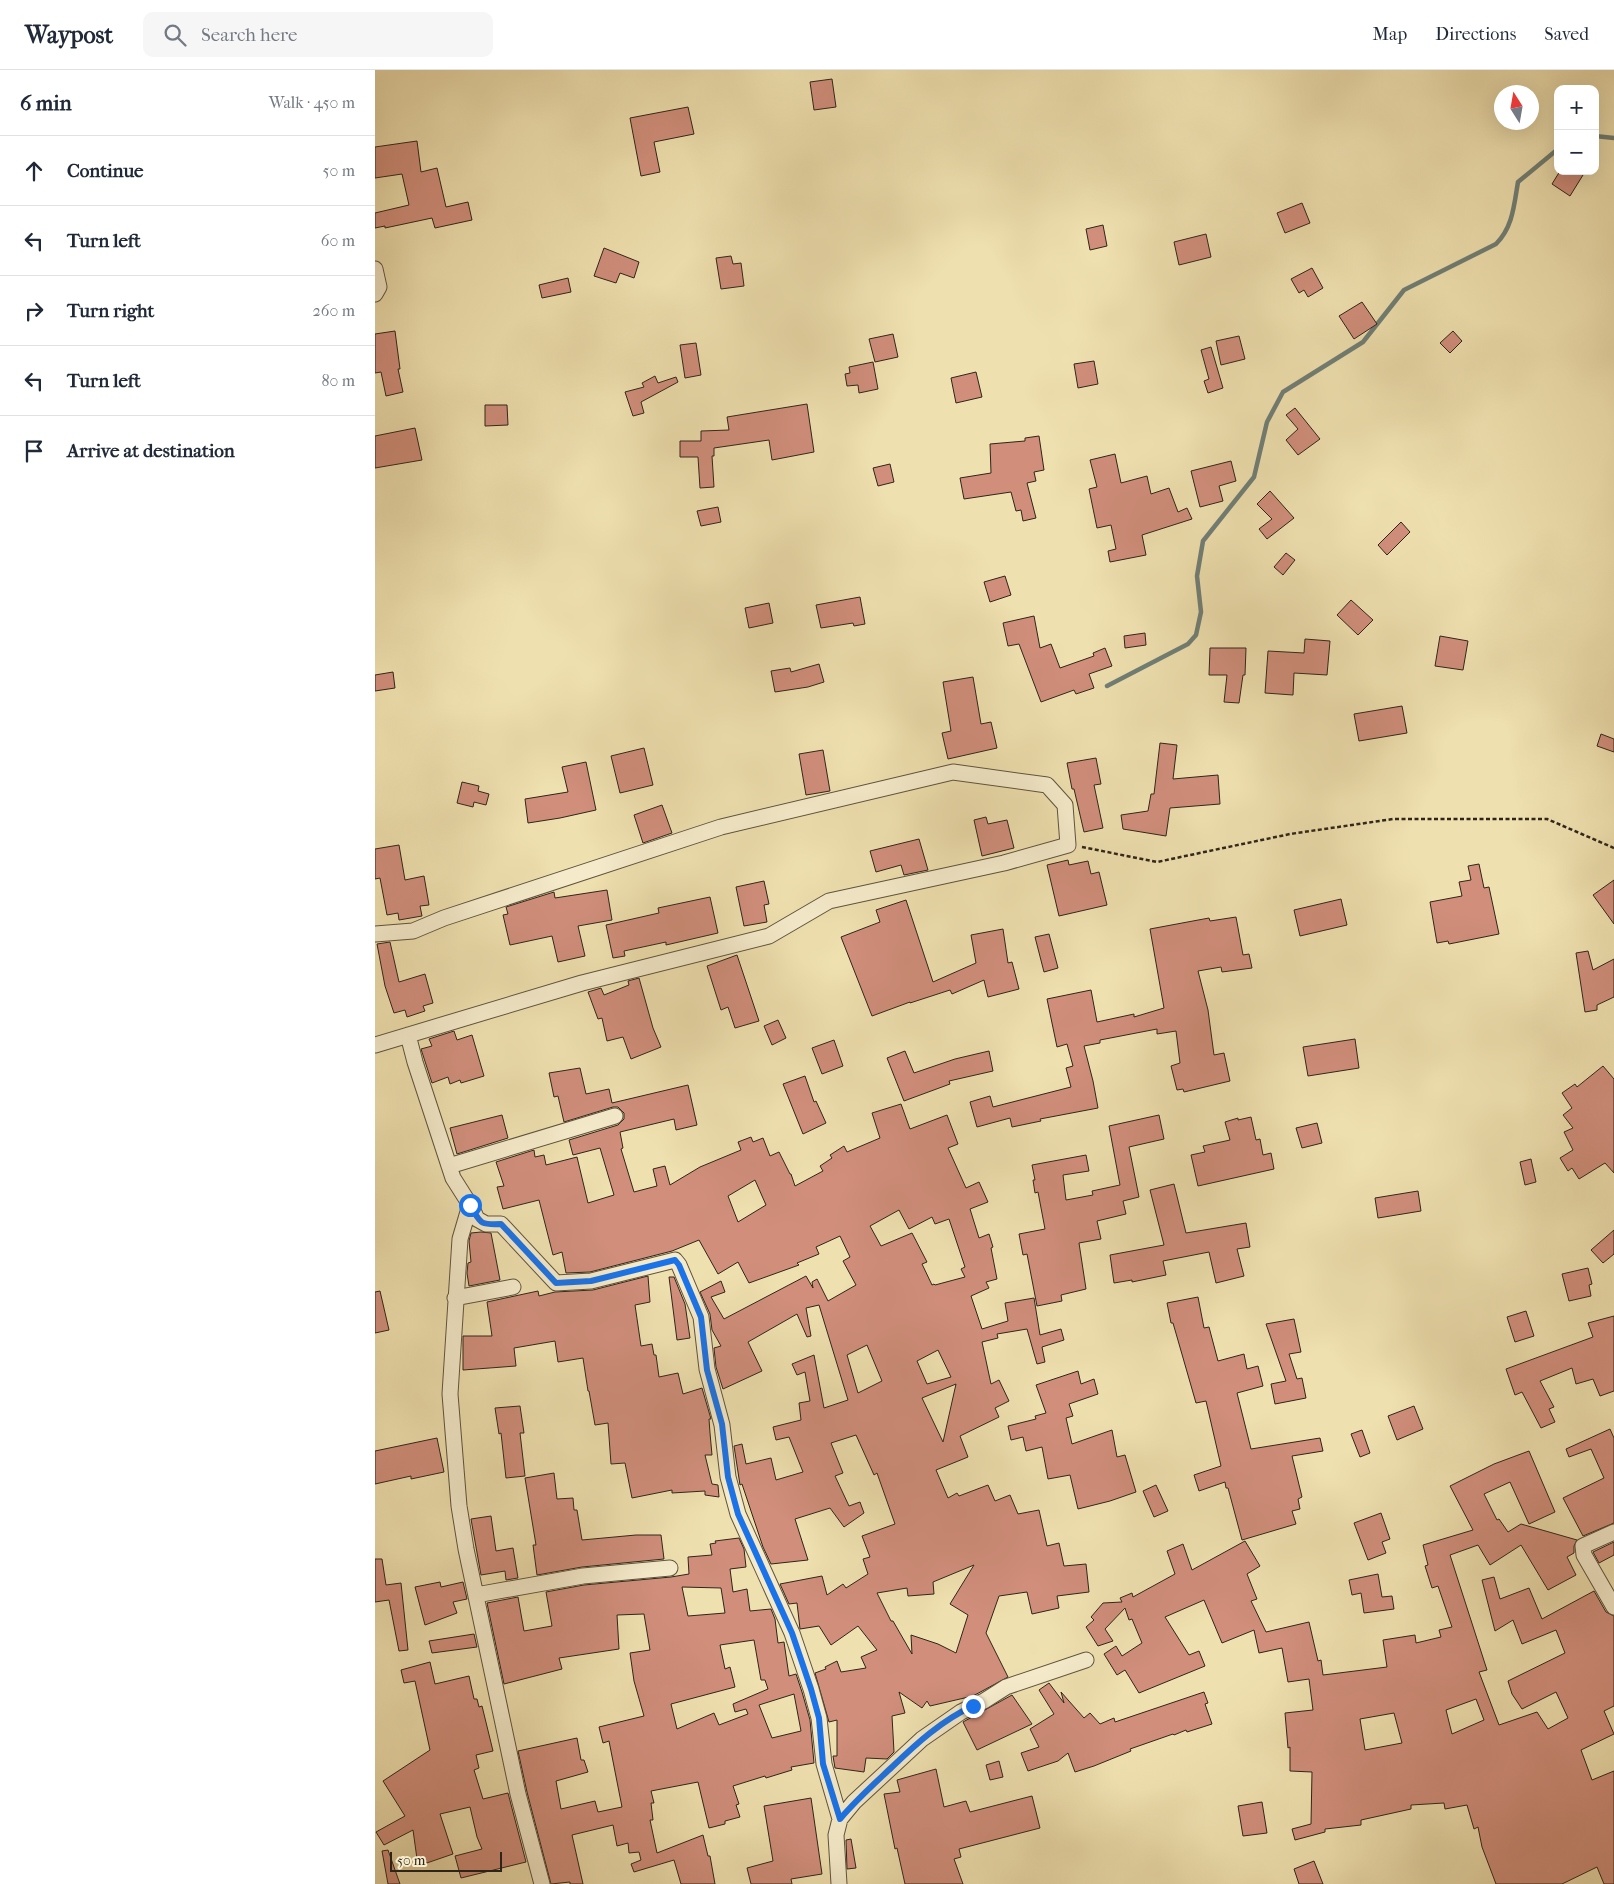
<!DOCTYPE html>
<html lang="en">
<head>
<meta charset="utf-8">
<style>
  body { margin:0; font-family:"IM FELL French Canon",serif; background:#f6f6f7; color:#1f2937 }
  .controls { position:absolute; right:15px; top:15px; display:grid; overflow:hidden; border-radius:10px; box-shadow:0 5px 20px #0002 }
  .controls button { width:45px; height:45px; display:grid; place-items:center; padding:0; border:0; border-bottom:1px solid #e0e1e3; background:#fff; color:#1f2937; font:25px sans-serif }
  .compass { position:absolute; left:1119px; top:15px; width:45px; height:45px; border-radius:50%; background:#fff; box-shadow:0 5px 20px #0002; rotate:349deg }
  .scale { position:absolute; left:15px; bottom:12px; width:112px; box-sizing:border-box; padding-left:5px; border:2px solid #2e251a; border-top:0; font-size:14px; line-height:18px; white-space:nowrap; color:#2e251a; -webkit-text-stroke:4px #f5ebcb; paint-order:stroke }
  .stop { position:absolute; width:15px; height:15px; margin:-11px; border:4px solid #1a73e8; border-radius:50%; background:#fff }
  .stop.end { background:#1a73e8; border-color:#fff; box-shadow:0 1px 5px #0008 }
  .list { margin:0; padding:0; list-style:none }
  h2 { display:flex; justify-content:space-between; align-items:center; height:65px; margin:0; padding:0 20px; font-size:21px }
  h2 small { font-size:16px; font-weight:400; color:#747a83 }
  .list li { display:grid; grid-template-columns:32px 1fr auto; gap:15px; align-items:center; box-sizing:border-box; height:70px; padding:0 20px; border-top:1px solid #e0e1e3 }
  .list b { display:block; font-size:19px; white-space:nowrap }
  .list em { font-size:16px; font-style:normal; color:#747a83 }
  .icon { flex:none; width:28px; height:28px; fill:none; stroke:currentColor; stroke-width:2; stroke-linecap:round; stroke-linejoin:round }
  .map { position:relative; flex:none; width:1239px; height:1814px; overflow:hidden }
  header { display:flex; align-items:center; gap:30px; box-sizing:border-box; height:70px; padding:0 25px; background:#fff; border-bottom:1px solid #e0e1e3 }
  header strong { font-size:24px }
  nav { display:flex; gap:28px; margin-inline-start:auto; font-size:18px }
  .search { width:350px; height:45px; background:#f6f6f7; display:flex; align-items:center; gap:12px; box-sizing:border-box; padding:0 18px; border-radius:10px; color:#747a83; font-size:19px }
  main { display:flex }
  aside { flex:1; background:#fff }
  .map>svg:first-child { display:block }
</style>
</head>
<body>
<header>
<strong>Waypost</strong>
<div class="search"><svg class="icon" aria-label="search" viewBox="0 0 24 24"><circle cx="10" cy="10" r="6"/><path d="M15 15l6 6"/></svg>Search here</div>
<nav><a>Map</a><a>Directions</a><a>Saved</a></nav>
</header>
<main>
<aside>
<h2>6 min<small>Walk · 450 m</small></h2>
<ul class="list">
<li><svg class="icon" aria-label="ahead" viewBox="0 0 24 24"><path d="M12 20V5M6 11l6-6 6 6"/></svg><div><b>Continue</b></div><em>50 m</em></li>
<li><svg class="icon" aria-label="left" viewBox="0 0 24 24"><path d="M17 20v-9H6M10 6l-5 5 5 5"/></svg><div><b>Turn left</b></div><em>60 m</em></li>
<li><svg class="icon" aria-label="right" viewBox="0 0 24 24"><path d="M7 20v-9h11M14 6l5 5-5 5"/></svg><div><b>Turn right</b></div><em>260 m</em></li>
<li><svg class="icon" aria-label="left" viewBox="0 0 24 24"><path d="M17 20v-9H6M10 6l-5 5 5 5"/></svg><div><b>Turn left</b></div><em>80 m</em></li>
<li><svg class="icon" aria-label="arrive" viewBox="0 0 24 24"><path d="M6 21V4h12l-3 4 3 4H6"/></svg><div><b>Arrive at destination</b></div></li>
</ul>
</aside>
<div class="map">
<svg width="1239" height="1814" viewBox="0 0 1239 1814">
  <rect width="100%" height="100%" fill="#efe0af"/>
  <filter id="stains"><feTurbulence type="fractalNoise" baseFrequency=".004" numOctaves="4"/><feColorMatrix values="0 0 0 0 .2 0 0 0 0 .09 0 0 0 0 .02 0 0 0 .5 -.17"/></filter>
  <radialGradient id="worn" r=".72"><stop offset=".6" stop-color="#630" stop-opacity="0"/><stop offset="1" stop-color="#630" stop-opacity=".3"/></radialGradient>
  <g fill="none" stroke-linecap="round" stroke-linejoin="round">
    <path stroke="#707f76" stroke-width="4.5" d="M 1220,66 L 1239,68
      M 732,616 L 813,574 L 821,565 L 826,542 L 822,506 L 828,471 L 879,407 L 892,352 L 908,322 L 988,272 L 1029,220 L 1121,174 C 1138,157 1139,135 1143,112 L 1183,79"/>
  </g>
  <path fill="#d08e7b" stroke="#2e251a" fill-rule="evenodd" d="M 457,9 L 461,37 L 439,40 L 435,12 Z
    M 313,37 L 319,64 L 279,72 L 285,102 L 266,106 L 255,48 Z
    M 42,71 L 46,102 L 62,98 L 71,137 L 93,132 L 97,150 L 60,158 L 57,148 L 10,158 L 10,156 L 0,158 L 0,143 L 34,135 L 27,104 L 0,108 L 0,77 Z
    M 1185,101 L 1201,101 L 1208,105 L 1195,126 L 1177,114 Z
    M 927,133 L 935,153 L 910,163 L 902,143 Z
    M 728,155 L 732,176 L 715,180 L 711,159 Z
    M 831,164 L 836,187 L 804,195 L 799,172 Z
    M 229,178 L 264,192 L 259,208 L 245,203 L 241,213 L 219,206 Z
    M 356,186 L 358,194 L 366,193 L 369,216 L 346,219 L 341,188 Z
    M 937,198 L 948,218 L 933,227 L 929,220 L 924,223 L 916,209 Z
    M 193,208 L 196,222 L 167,228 L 164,215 Z
    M 987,232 L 1002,254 L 979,269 L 964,246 Z
    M 20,261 L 25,299 L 23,299 L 28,322 L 11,326 L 6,302 L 0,303 L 0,264 Z
    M 1078,261 L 1087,271 L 1075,283 L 1065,273 Z
    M 518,264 L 523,287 L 500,292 L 494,269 Z
    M 864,266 L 870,289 L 846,295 L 841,271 Z
    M 321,273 L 326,305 L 310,308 L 305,275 Z
    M 836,277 L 848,318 L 833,323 L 829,311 L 834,309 L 826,280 Z
    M 719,291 L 723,314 L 703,318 L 699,294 Z
    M 498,292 L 503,319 L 484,323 L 483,315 L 472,316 L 470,304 L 475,303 L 474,297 Z
    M 601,302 L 607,327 L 581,333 L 576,308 Z
    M 280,306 L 283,313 L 301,307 L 303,312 L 266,332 L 269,343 L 258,346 L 250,322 L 269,317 L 267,313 Z
    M 432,334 L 439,382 L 397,390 L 394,370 L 339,378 L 339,386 L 337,386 L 339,417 L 325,418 L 323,387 L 305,387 L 305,371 L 326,371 L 326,361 L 354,360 L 352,347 Z
    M 110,335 L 132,335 L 133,355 L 110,356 Z
    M 920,338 L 945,369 L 923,385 L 911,370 L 923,359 L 911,345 Z
    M 40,358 L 47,390 L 0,398 L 0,366 Z
    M 664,366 L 669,400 L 659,402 L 661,411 L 652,413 L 661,448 L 648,451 L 646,440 L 641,441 L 636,422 L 589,429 L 585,408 L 616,403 L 615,374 L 650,371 L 650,368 Z
    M 740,384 L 746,413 L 772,406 L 776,424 L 794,418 L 803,442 L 812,438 L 817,449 L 767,465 L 771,485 L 735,492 L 733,481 L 741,479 L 736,455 L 722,458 L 714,419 L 722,417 L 715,390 Z
    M 856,391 L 861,411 L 844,416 L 848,431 L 825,437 L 816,401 Z
    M 515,394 L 519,412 L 503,416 L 498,398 Z
    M 895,421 L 919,448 L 892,469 L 884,459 L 897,449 L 882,434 Z
    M 343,437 L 346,452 L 326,456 L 322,441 Z
    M 1026,452 L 1035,462 L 1012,485 L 1003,475 Z
    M 911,483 L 920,490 L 908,505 L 899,497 Z
    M 630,506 L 636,525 L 615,532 L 609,512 Z
    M 485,527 L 490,554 L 479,556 L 478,553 L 446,558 L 441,535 Z
    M 976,530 L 998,550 L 983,565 L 962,545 Z
    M 394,533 L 398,553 L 374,558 L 370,538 Z
    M 659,546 L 665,578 L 676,574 L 685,598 L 719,586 L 718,583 L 730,578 L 737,596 L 714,604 L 719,618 L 701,624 L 699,620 L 666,632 L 644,574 L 633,576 L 628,553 Z
    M 770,563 L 771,575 L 750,578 L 749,566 Z
    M 1065,566 L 1093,571 L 1088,600 L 1060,596 Z
    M 930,569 L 955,571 L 952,605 L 919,603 L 918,625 L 890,623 L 893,581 L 929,583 Z
    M 835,578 L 871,578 L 870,605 L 868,605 L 864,633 L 849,632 L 852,605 L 834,605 Z
    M 444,594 L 449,612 L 433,617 L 400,622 L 396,601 L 415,598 L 416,602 Z
    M 18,602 L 20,618 L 0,621 L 0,605 Z
    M 598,607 L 606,654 L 616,652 L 622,678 L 573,689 L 567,663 L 576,661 L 568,612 Z
    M 1027,636 L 1032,663 L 984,671 L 979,644 Z
    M 1226,664 L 1239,669 L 1239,682 L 1222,676 Z
    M 785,673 L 802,675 L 798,709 L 843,705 L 845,734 L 795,738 L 791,766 L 748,759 L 746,745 L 773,741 L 776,724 L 779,724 Z
    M 269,678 L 278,715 L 245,723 L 236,686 Z
    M 448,680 L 455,721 L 431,725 L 424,684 Z
    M 721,688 L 726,714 L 719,715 L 728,758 L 709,762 L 699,719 L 697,719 L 692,693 Z
    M 211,692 L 221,740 L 185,748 L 153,753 L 150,729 L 193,722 L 187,697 Z
    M 87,712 L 104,716 L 103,721 L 114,724 L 111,735 L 99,732 L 98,737 L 82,733 Z
    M 287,735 L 297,763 L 268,773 L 259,745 Z
    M 611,747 L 613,754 L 632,750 L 639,778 L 607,786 L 599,750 Z
    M 544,769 L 553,800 L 529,805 L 526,795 L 501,802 L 495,781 Z
    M 24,775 L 30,810 L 49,806 L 54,835 L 45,836 L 47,846 L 24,850 L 23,843 L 12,845 L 5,808 L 0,809 L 0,779 Z
    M 693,790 L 694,795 L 713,791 L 716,804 L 724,802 L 732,835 L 684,846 L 672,795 Z
    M 1104,794 L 1109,818 L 1114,817 L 1124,864 L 1074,874 L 1073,871 L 1062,873 L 1055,832 L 1087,826 L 1084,812 L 1096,810 L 1093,796 Z
    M 1239,810 L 1239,854 L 1218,825 Z
    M 389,811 L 394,834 L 389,835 L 392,852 L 369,856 L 361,817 Z
    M 232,820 L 237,850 L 203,856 L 210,886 L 183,892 L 177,866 L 135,875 L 128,845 L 133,844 L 131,837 L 179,822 L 180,828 Z
    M 335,827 L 343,863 L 291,875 L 291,872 L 249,881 L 250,886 L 238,888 L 231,855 L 284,843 L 283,838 Z
    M 966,829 L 972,855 L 925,866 L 919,840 Z
    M 531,830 L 558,912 L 601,893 L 596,865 L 628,859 L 633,893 L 637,892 L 644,919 L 613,927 L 609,910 L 577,924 L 575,920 L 535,933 L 535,932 L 497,946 L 466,867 L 505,852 L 501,840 Z
    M 861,847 L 868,885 L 874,884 L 877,898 L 847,902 L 846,897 L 823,901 L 833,940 L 839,985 L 849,983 L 855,1011 L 809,1022 L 808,1019 L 802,1020 L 796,996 L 805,993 L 801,961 L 782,964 L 782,959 L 725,970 L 725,973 L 709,976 L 718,1011 L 723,1038 L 665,1049 L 666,1051 L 637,1057 L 635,1048 L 602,1057 L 595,1032 L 615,1026 L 618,1037 L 696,1017 L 691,998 L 698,996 L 692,974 L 682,977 L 672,929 L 716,920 L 722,952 L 759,944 L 759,947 L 789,938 L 775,859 L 834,848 L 835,851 Z
    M 674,864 L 683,898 L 669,902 L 660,867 Z
    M 15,872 L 24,912 L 50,904 L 58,933 L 48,936 L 50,941 L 32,947 L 30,940 L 19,943 L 10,916 L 2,874 Z
    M 1213,881 L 1218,900 L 1239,889 L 1239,927 L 1222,935 L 1222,940 L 1210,942 L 1201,883 Z
    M 362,885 L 384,951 L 360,958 L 353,937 L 346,940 L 332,896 Z
    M 264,908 L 278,958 L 286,977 L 256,989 L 248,967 L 232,971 L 227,948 L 223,949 L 213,922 L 226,918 L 229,925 L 254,915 L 253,911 Z
    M 403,950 L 411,968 L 397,975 L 389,956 Z
    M 79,961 L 82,970 L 97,965 L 109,1006 L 86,1013 L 85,1010 L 75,1014 L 73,1007 L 57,1013 L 46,979 L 57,976 L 54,969 Z
    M 980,969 L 984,998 L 933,1006 L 928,977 Z
    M 459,970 L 468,996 L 447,1004 L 437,978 Z
    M 530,981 L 539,1003 L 580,989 L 614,981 L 618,1001 L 574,1011 L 575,1014 L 529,1031 L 512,988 Z
    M 1228,996 L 1239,1009 L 1239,1103 L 1230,1093 L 1204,1109 L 1197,1098 L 1193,1101 L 1185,1088 L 1198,1080 L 1189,1062 L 1198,1058 L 1188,1045 L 1197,1038 L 1187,1023 L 1200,1014 L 1202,1017 Z
    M 205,998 L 211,1024 L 234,1019 L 237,1033 L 313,1015 L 322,1055 L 301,1060 L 299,1049 L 245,1062 L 248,1078 L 246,1079 L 259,1122 L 282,1116 L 278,1099 L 290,1096 L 295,1115 L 325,1097 L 366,1080 L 363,1072 L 376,1067 L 378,1072 L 388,1068 L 395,1086 L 404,1082 L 415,1104 L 416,1104 L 420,1116 L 448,1101 L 445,1096 L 457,1088 L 455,1085 L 469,1076 L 472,1082 L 505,1068 L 497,1043 L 526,1034 L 535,1059 L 572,1045 L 583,1074 L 573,1078 L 591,1118 L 604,1112 L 613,1132 L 595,1139 L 604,1168 L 614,1164 L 618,1177 L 616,1178 L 622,1209 L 611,1212 L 614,1218 L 596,1226 L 607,1259 L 633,1251 L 630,1233 L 659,1228 L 665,1265 L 686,1259 L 689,1270 L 667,1277 L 670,1292 L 662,1294 L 652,1259 L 622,1264 L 623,1268 L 607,1272 L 616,1314 L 624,1310 L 634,1331 L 620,1338 L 624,1347 L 585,1366 L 593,1387 L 561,1400 L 573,1428 L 582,1423 L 584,1426 L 613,1415 L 620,1431 L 635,1425 L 643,1444 L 664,1440 L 672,1476 L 684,1473 L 689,1496 L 711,1494 L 714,1522 L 682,1526 L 684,1538 L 657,1544 L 652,1522 L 624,1526 L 611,1563 L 633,1607 L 598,1626 L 555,1636 L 552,1631 L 547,1638 L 524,1622 L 530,1643 L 517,1646 L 519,1682 L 512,1689 L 491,1688 L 489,1702 L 460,1698 L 458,1686 L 462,1686 L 462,1650 L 454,1652 L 440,1603 L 451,1599 L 450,1597 L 462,1591 L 466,1602 L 491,1598 L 486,1587 L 502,1580 L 483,1556 L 456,1575 L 444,1556 L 425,1559 L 422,1533 L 414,1534 L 405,1514 L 447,1506 L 452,1525 L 468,1514 L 471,1518 L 493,1504 L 488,1489 L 495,1487 L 487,1466 L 520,1454 L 502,1403 L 499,1405 L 481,1365 L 456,1373 L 468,1403 L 460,1406 L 474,1436 L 485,1432 L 489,1443 L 469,1457 L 455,1438 L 420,1449 L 433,1490 L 396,1494 L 388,1477 L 367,1414 L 365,1415 L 359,1376 L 367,1374 L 371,1394 L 396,1388 L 401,1410 L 428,1402 L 414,1367 L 401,1370 L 398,1357 L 426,1350 L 424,1333 L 435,1331 L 430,1302 L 422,1305 L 417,1294 L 439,1285 L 449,1338 L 473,1330 L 444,1235 L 431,1238 L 436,1266 L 432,1267 L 422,1244 L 373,1272 L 387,1301 L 348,1319 L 341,1297 L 339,1278 L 346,1276 L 337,1260 L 335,1244 L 325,1222 L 346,1211 L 350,1222 L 336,1227 L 349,1249 L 431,1206 L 438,1218 L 437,1212 L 442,1209 L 453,1231 L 481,1215 L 468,1191 L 475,1187 L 465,1166 L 441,1177 L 444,1184 L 422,1193 L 424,1195 L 374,1213 L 363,1192 L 343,1204 L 324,1170 L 297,1181 L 215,1202 L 191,1203 L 187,1182 L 178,1185 L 164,1130 L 128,1139 L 122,1117 L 129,1116 L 121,1092 L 159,1080 L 160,1087 L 169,1085 L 171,1095 L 202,1087 L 213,1133 L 239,1125 L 225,1078 L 198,1085 L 194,1070 L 243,1055 L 249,1049 L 249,1043 L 243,1037 L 238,1037 L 189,1052 L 183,1026 L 179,1027 L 174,1003 ZM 380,1110 L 391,1135 L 363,1152 L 353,1126 ZM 524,1140 L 534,1159 L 557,1147 L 560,1154 L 574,1149 L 590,1197 L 586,1199 L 590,1207 L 560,1215 L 559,1214 L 557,1215 L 547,1194 L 552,1192 L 537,1163 L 506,1176 L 495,1156 ZM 492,1275 L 507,1311 L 483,1323 L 472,1285 ZM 563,1280 L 576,1307 L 552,1314 L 542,1291 ZM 581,1314 L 568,1372 L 547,1328 ZM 599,1495 L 575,1534 L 593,1545 L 581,1583 L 563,1574 L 536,1565 L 537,1584 L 518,1551 L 516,1551 L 502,1523 L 532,1518 L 533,1526 L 559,1524 L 558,1512 Z
    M 430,1006 L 439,1032 L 441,1031 L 451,1053 L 428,1064 L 408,1014 Z
    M 127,1045 L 133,1068 L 82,1084 L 75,1058 Z
    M 784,1045 L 789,1069 L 754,1077 L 764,1127 L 748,1131 L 751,1144 L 722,1151 L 726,1169 L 704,1173 L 711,1219 L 686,1225 L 687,1231 L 662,1236 L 652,1184 L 648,1185 L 644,1164 L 670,1159 L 663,1122 L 660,1123 L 658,1110 L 660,1110 L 657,1095 L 711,1085 L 714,1101 L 688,1105 L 691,1130 L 718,1125 L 717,1121 L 745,1115 L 734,1056 Z
    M 876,1047 L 881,1070 L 885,1069 L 888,1085 L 896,1083 L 899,1099 L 823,1116 L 816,1085 L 830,1082 L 828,1076 L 855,1070 L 850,1052 L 863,1048 L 863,1050 Z
    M 942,1053 L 947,1073 L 927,1078 L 921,1058 Z
    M 1156,1089 L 1161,1112 L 1150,1115 L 1145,1092 Z
    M 799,1114 L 811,1163 L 871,1153 L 875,1177 L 862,1179 L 869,1206 L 841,1213 L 834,1182 L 788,1191 L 791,1205 L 757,1212 L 757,1210 L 739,1213 L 735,1185 L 789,1175 L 775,1120 Z
    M 1043,1121 L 1046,1141 L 1003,1148 L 1000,1128 Z
    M 1239,1160 L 1239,1184 L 1228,1193 L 1216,1180 Z
    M 106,1162 L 116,1163 L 125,1210 L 94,1216 L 92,1203 L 93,1193 L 96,1192 L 94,1171 L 96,1163 Z
    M 1213,1198 L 1217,1214 L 1214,1215 L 1216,1226 L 1194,1231 L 1187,1204 Z
    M 273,1206 L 275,1232 L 260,1235 L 266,1276 L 277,1274 L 279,1285 L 281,1285 L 284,1307 L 303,1303 L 308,1324 L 327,1318 L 336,1349 L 334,1349 L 335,1363 L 337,1385 L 330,1385 L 337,1414 L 343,1415 L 344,1427 L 330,1425 L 330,1421 L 297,1423 L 297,1420 L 257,1428 L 250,1393 L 236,1394 L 233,1353 L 220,1355 L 214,1321 L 213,1321 L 208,1288 L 183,1292 L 180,1271 L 139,1278 L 141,1296 L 88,1300 L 88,1266 L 117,1266 L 112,1232 L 163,1221 L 164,1226 L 180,1222 L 218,1220 Z
    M 294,1207 L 299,1207 L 310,1234 L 315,1268 L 302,1270 Z
    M 5,1221 L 14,1260 L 0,1263 L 0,1222 Z
    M 823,1227 L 829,1258 L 834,1257 L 843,1291 L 869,1284 L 872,1299 L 883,1296 L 888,1316 L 862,1323 L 876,1379 L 945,1368 L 948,1381 L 917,1386 L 927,1427 L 923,1429 L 925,1439 L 917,1441 L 921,1454 L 867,1470 L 853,1418 L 851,1418 L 850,1412 L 824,1421 L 819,1405 L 846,1396 L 831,1331 L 821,1333 L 798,1253 L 796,1253 L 792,1233 Z
    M 1151,1241 L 1159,1266 L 1140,1272 L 1132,1247 Z
    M 1239,1246 L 1239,1321 L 1225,1326 L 1218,1309 L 1201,1314 L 1197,1298 L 1165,1311 L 1179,1337 L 1174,1339 L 1180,1352 L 1166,1358 L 1147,1322 L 1140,1325 L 1131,1299 L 1218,1267 L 1213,1253 Z
    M 919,1249 L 926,1282 L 914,1284 L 922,1309 L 927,1308 L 931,1328 L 900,1334 L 896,1314 L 911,1311 L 891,1254 Z
    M 703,1301 L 706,1314 L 719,1309 L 723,1324 L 694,1334 L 698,1346 L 691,1348 L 697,1374 L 737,1360 L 742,1387 L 750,1385 L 761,1422 L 735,1431 L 703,1439 L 695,1405 L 673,1409 L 667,1377 L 651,1381 L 648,1367 L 636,1370 L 633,1356 L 661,1349 L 660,1346 L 671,1343 L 661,1315 Z
    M 145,1336 L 149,1363 L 145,1363 L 150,1406 L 131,1408 L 126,1363 L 124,1364 L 120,1338 Z
    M 1039,1336 L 1048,1359 L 1022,1370 L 1013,1346 Z
    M 1235,1359 L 1239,1368 L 1239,1453 L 1208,1466 L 1188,1428 L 1229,1408 L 1216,1379 L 1194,1387 L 1191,1379 Z
    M 987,1360 L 995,1383 L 985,1387 L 976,1364 Z
    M 62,1368 L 69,1402 L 36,1409 L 36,1406 L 0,1414 L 0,1381 Z
    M 1154,1381 L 1180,1442 L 1154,1454 L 1135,1412 L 1109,1424 L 1122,1450 L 1124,1449 L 1133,1462 L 1146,1454 L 1202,1470 L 1199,1476 L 1199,1483 L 1192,1487 L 1201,1505 L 1173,1520 L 1146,1475 L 1115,1495 L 1103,1475 L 1075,1485 L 1112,1600 L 1104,1602 L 1124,1655 L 1162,1642 L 1173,1659 L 1193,1648 L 1181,1622 L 1147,1639 L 1137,1624 L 1133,1611 L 1190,1583 L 1181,1560 L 1147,1574 L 1138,1550 L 1120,1561 L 1107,1510 L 1119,1507 L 1125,1529 L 1154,1518 L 1167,1549 L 1219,1521 L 1231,1542 L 1239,1546 L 1239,1636 L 1229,1641 L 1239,1664 L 1206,1680 L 1217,1710 L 1239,1701 L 1239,1814 L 1229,1814 L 1222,1797 L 1187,1814 L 1121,1814 L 1107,1777 L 1103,1757 L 1099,1759 L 1092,1735 L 1070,1739 L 1069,1733 L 1036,1735 L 1036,1739 L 986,1750 L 986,1755 L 950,1759 L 950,1762 L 920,1770 L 917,1759 L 936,1754 L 937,1702 L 915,1701 L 915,1677 L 913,1678 L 910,1643 L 938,1640 L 934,1609 L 913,1612 L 907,1578 L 884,1583 L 879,1560 L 847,1573 L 829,1530 L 790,1547 L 814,1585 L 824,1581 L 830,1596 L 764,1623 L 750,1600 L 742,1605 L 729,1584 L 741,1576 L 747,1586 L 767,1573 L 757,1549 L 754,1550 L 750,1538 L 730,1559 L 738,1571 L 723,1576 L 711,1557 L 719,1550 L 716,1547 L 728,1533 L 747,1532 L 745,1528 L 757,1523 L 758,1527 L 800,1504 L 792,1481 L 808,1474 L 817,1500 L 870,1471 L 885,1496 L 872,1504 L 882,1529 L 876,1531 L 891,1562 L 934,1552 L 943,1591 L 946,1590 L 948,1605 L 1012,1597 L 1008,1570 L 1040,1565 L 1041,1573 L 1066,1567 L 1064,1560 L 1077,1557 L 1063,1516 L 1057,1518 L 1050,1496 L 1053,1495 L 1048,1475 L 1098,1460 L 1075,1416 L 1119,1394 ZM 1101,1629 L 1109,1650 L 1077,1664 L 1071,1640 ZM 1019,1643 L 1027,1673 L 990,1680 L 985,1649 Z
    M 179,1403 L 182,1429 L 198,1428 L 199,1440 L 202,1440 L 207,1470 L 261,1465 L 286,1465 L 289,1489 L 207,1497 L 162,1505 L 158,1475 L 161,1475 L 150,1408 Z
    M 781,1415 L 793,1441 L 779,1447 L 768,1421 Z
    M 1006,1443 L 1015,1469 L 1007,1472 L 1011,1483 L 993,1490 L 979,1453 Z
    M 116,1446 L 121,1481 L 138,1478 L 143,1508 L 131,1510 L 130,1501 L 106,1505 L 96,1449 Z
    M 364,1468 L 369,1479 L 371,1497 L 355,1499 L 358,1522 L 372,1519 L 375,1541 L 396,1539 L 400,1549 L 403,1573 L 409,1572 L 414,1606 L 421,1604 L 427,1622 L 435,1650 L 439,1693 L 416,1697 L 417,1700 L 391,1708 L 390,1706 L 358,1716 L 364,1734 L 361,1735 L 365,1747 L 350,1751 L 350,1754 L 334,1758 L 323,1712 L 276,1721 L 279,1733 L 276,1733 L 278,1750 L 275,1750 L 282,1783 L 328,1765 L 333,1786 L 335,1786 L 340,1814 L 306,1814 L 299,1790 L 259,1802 L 256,1794 L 266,1790 L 264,1782 L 254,1783 L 253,1773 L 242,1776 L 238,1755 L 197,1765 L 208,1814 L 195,1814 L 195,1812 L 176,1814 L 152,1722 L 143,1681 L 202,1668 L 206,1690 L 209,1690 L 213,1702 L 181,1711 L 186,1739 L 220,1731 L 223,1742 L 247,1737 L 234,1671 L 228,1673 L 224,1657 L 269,1646 L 259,1611 L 255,1583 L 275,1580 L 269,1544 L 242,1545 L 244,1579 L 184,1588 L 187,1599 L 129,1614 L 112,1533 L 143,1527 L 149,1561 L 177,1556 L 171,1522 L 209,1515 L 296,1507 L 314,1504 L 313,1487 L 337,1485 L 335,1474 L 341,1473 L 340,1471 ZM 307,1517 L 346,1518 L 350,1543 L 313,1546 ZM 379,1570 L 386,1610 L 390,1610 L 393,1619 L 358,1634 L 360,1642 L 371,1639 L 373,1644 L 344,1655 L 339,1643 L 302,1659 L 296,1634 L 360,1617 L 355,1597 L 350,1599 L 345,1575 ZM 419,1624 L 426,1661 L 397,1668 L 384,1635 Z
    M 1239,1472 L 1239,1485 L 1224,1493 L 1218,1482 Z
    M 0,1489 L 7,1489 L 11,1515 L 26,1513 L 33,1580 L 24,1581 L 14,1530 L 0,1532 Z
    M 1003,1504 L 1007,1527 L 1017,1526 L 1019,1539 L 989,1543 L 986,1523 L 977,1525 L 974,1510 Z
    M 65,1512 L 66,1517 L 88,1512 L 92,1529 L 78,1532 L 82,1543 L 50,1555 L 40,1517 Z
    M 99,1564 L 102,1577 L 57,1583 L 54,1571 Z
    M 55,1592 L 60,1614 L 94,1606 L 99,1629 L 102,1629 L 104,1637 L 107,1636 L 118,1681 L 101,1685 L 104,1698 L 99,1700 L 108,1729 L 133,1723 L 151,1792 L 86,1808 L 80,1786 L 107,1779 L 102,1767 L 95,1737 L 65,1744 L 78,1784 L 43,1796 L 38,1760 L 9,1775 L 1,1762 L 30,1746 L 8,1711 L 55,1680 L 40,1611 L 29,1613 L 26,1600 Z
    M 674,1613 L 689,1633 L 686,1622 L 709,1648 L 715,1643 L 725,1654 L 739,1648 L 740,1652 L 829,1622 L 833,1633 L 830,1634 L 837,1654 L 812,1662 L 811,1660 L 799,1665 L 798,1664 L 755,1679 L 756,1681 L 719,1696 L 700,1702 L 693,1683 L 683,1691 L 653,1701 L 646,1683 L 664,1677 L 655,1659 L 679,1644 L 664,1620 Z
    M 637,1625 L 657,1654 L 602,1680 L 588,1652 Z
    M 624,1691 L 628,1707 L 615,1710 L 611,1695 Z
    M 561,1699 L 569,1737 L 591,1731 L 595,1742 L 657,1726 L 665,1758 L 584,1779 L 586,1787 L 579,1789 L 588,1814 L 530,1814 L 522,1778 L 520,1779 L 509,1724 L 525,1722 L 522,1710 Z
    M 436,1728 L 447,1804 L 416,1809 L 417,1814 L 376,1814 L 372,1798 L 398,1791 L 389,1736 Z
    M 887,1732 L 892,1763 L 868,1766 L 863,1736 Z
    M 476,1769 L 481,1798 L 472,1799 L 471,1770 Z
    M 13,1780 L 25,1814 L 13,1814 L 7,1781 Z
    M 939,1791 L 948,1814 L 924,1814 L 919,1799 Z"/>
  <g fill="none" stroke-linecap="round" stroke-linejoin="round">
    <g stroke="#5e543f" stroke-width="17">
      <path id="minor" d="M 0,199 L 4,217 L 0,224
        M 0,864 L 38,861 L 69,848 L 346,757 L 578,702 L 672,715 L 690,735 L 693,775 L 629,793 L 454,831 L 394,866 L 207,913 L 0,975
        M 33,965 L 40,992 L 78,1108 L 97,1138 L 102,1149 L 111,1154 L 126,1154 L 181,1213 L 216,1211 L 300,1190 L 304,1195 L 326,1247 L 332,1299 L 347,1355 L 353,1407 L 363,1444 L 417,1563 L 436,1619 L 444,1648 L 449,1694 L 465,1749
        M 74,1096 L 240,1046
        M 95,1135 L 85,1169 L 75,1324 L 84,1436 L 91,1479 L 143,1724 L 167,1814
        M 80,1228 L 138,1217
        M 1239,1462 L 1208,1476 L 1209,1485 L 1239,1537
        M 101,1525 L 208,1506 L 295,1498
        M 464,1814 L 461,1765 L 465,1749 L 479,1732 L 547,1669 L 586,1642 L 609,1631 L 631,1617 L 711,1590"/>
    </g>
    <path stroke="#2e251a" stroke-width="2.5" stroke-dasharray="4 2.5" stroke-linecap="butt" d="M 707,777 L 782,792 L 915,764 L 1018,749 L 1172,749 L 1239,778"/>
    <use href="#minor" stroke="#f5ebcb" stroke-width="15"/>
  </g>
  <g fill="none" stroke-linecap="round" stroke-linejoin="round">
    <path stroke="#1a73e8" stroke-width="6" d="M 95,1135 C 106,1153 103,1155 126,1154 L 181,1213 L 216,1211 L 300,1190 L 304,1195 L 326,1247 L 332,1300 L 347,1354 L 353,1407 L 363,1444 L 417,1563 L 436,1619 L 444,1648 L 448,1694 L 465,1749 C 481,1730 499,1714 517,1697 C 541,1674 567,1650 598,1636"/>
  </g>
  <rect width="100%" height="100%" filter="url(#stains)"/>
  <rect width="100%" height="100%" fill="url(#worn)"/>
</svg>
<div class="controls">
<button>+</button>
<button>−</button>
</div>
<svg class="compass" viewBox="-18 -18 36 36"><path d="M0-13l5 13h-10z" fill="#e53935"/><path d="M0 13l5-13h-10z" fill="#747a83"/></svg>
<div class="scale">50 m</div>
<div class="stop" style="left:95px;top:1135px"></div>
<div class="stop end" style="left:598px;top:1636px"></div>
</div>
</main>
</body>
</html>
